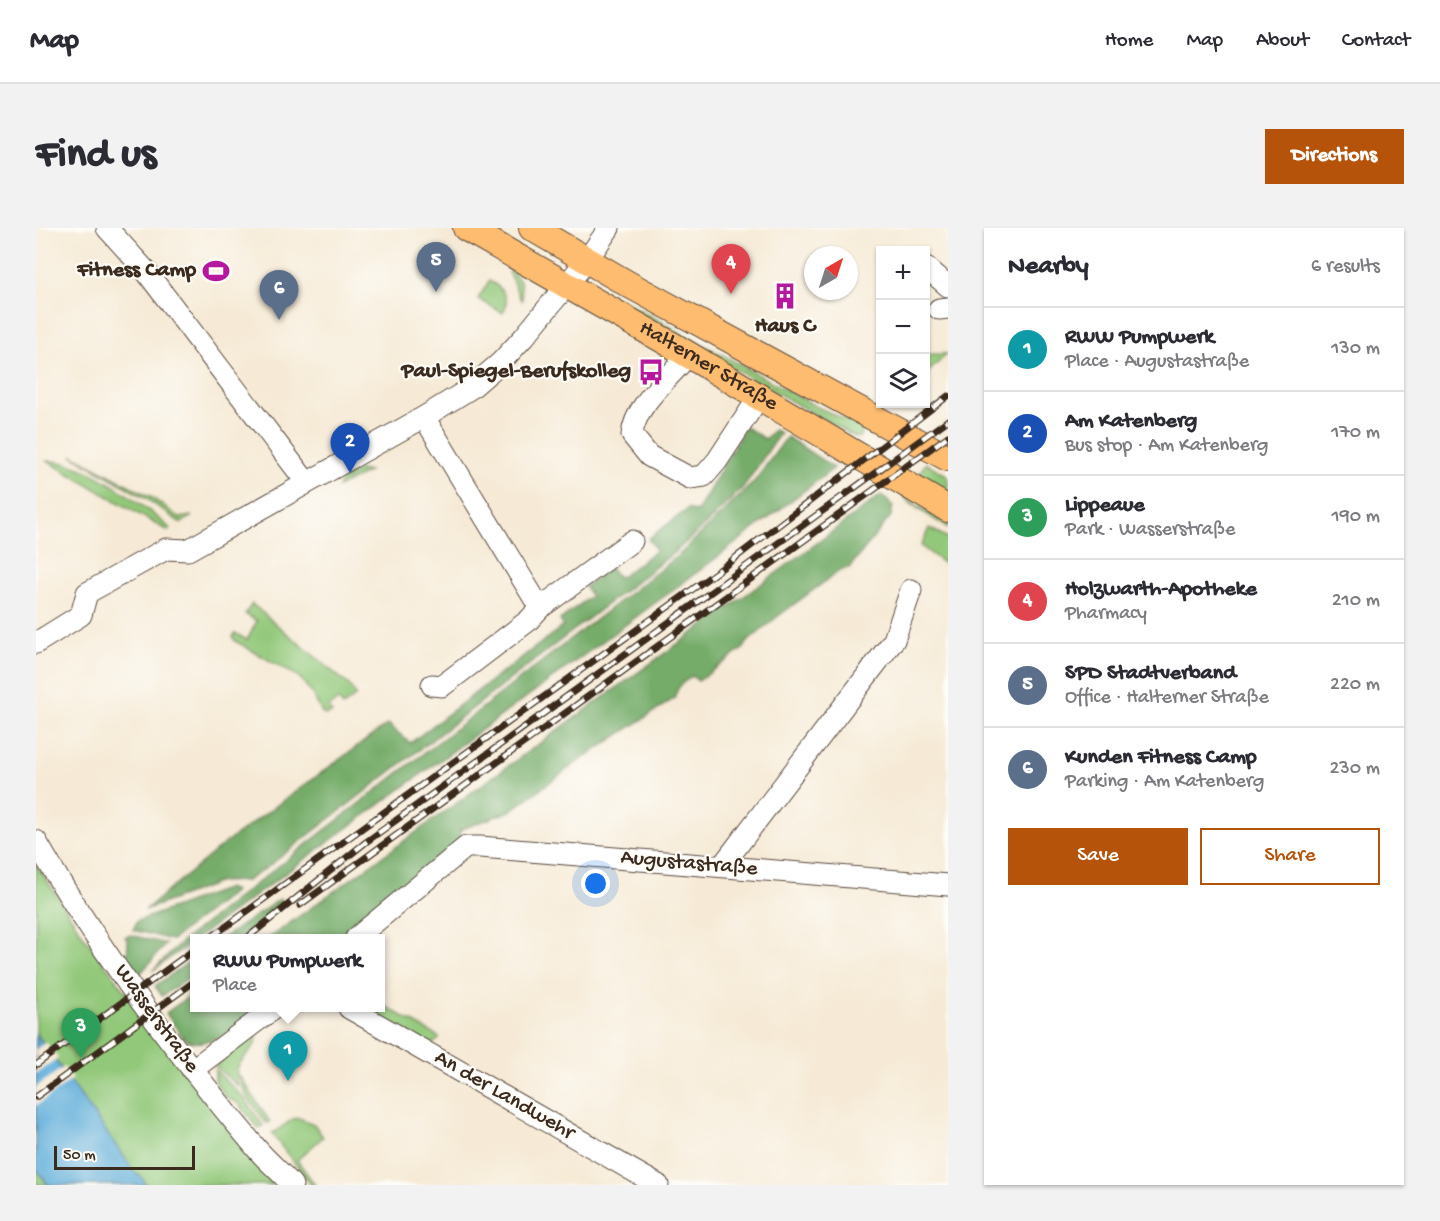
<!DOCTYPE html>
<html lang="en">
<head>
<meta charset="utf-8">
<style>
  body { margin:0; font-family:"Gochi Hand",sans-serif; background:#f2f2f3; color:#2b2b33 }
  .controls { position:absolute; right:18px; top:18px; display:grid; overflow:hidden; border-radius:0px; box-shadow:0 2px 4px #0004 }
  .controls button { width:54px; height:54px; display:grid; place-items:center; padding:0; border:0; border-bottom:2px solid #e1e1e2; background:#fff; color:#2b2b33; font:30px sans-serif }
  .compass { position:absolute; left:768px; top:18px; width:54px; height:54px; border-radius:50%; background:#fff; box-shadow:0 2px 4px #0004; rotate:39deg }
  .scale { position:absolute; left:18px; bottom:15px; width:141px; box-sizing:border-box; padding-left:6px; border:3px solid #3b2a1e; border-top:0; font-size:16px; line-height:21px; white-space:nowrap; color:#3b2a1e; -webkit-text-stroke:4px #fdfcf7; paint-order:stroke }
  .you { position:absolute; left:560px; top:656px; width:21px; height:21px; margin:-15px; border:4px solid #fff; border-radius:50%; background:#1a73e8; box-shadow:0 0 0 9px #1a73e833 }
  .badge { display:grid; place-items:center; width:39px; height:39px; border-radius:50%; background:#b45309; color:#fff; font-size:20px; font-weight:700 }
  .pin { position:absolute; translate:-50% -50px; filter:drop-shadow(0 2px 3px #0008) }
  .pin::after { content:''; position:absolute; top:32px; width:21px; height:18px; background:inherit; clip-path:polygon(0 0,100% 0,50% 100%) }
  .popup { position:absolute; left:154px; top:706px; width:195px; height:78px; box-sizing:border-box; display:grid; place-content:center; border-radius:0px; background:#fff; filter:drop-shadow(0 2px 4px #0005); font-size:20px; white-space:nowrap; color:#7c7c81 }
  .popup b { font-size:22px; color:#2b2b33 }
  .popup::after { content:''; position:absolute; left:50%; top:100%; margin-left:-12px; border:12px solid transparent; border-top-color:#fff }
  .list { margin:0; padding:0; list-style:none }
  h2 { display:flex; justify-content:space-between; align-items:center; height:78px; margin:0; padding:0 24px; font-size:26px }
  h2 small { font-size:20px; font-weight:400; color:#7c7c81 }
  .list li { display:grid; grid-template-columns:39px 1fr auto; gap:18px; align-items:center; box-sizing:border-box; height:84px; padding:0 24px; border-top:2px solid #e1e1e2 }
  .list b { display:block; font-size:22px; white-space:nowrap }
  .list p { margin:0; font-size:20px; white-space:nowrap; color:#7c7c81 }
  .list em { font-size:20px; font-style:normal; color:#7c7c81 }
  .actions { display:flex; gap:12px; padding:18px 24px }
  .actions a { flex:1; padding:14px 0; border:2px solid #b45309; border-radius:0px; text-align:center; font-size:21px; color:#b45309 }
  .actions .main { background:#b45309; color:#fff }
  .icon { flex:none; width:33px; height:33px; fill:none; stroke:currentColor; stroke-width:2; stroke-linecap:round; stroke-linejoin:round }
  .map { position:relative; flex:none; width:912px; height:957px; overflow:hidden; border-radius:0px }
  header { display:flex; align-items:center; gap:36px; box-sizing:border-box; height:84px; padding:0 30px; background:#fff; border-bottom:2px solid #e1e1e2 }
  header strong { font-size:28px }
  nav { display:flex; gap:33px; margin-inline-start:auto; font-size:21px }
  .intro { display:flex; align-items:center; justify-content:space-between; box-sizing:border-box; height:144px; padding:0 36px }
  h1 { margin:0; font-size:42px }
  .button { padding:15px 27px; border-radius:0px; background:#b45309; color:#fff; font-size:21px; font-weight:700 }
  main { display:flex; gap:36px; padding:0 36px }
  aside { flex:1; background:#fff; border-radius:0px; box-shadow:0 2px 4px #0004 }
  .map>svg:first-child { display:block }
</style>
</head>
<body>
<header>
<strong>Map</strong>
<nav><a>Home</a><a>Map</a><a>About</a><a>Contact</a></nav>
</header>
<div class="intro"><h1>Find us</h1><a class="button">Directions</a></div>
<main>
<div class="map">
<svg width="912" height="957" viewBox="0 0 912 957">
  <rect width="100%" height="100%" fill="#fdfcf7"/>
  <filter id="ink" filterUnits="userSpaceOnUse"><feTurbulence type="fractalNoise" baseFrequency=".0167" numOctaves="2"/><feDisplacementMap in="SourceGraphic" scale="12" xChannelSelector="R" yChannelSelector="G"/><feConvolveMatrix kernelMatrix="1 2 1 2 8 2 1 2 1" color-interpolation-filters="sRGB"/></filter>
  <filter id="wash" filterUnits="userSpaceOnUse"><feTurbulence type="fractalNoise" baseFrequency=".008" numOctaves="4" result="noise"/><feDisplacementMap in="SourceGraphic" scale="24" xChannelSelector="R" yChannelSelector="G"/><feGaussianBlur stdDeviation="1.35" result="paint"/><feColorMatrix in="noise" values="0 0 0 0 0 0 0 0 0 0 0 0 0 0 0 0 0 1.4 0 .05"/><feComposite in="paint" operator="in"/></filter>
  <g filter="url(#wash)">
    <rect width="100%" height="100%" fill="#f6ead6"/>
    <path fill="#92c879" stroke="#66794c" stroke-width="1.5" d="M 476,42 L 485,55 L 486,72 L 484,70 L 474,47 L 473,44 Z
      M 453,53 C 466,59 475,71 467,85 L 442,71 Z
      M 588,73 L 781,179 L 829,200 L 823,210 L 819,209 L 585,77 Z
      M 890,126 L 911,126 L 890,146 Z
      M 36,227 L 115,269 L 144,290 L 156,288 L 146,295 L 142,293 L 111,271 Z
      M 11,233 C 51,232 106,276 135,301 L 132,303 Z
      M 890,235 L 912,248 L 912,264 L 882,247 Z
      M 323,243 L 334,243 L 302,259 L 306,250 Z
      M 858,258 L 882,278 L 912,295 L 912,300 L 875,276 Z
      M 893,300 L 912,310 L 912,339 L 885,318 Z
      M 216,376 L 314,458 L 320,468 L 307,478 L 302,472 L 292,480 L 296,485 L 291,487 L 287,486 L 275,464 L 263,449 L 199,413 L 197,409 L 199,405 L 211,412 L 221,393 L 209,386 Z
      M 0,636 L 49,710 L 237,957 L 0,957 Z
      M 345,776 L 403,809 L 403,811 L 395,817 L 328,780 L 345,780 Z
      M 220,805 C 225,818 207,827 202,839 C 199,845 202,852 202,858 L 179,838 Z
      M 179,842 L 210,872 L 227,898 L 223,901 L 202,875 L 189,869 L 179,853 Z
      M 203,848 L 208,854 L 234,894 L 230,895 L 208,864 Z
      M 263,890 L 278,896 L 287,909 L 261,932 L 279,957 L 275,957 L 236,906 L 257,891 Z"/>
    <path fill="#75ac69" stroke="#586b44" stroke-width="1.5" d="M 709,199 L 729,211 L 738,202 L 744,205 L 709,257 L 666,300 L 640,323 L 229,641 L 210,653 L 184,654 L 109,682 L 188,616 L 352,496 L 374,515 L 527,398 L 524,392 L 555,368 L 549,359 L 574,340 L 582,349 L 586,348 L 619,323 L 619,320 L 612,311 L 652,281 L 661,284 Z
      M 751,209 L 798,240 L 667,340 L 116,743 L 146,714 L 199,672 L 643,327 L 718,254 Z
      M 845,267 L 857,278 L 855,288 L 813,340 L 806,341 L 741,389 L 709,416 L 708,420 L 662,453 L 656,448 C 646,455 641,458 639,470 L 550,528 L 474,583 L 423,602 L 425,603 L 426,613 L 410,623 L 308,710 L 233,710 L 757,333 Z
      M 192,660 L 198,663 L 194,667 L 136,712 L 97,702 L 101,693 Z
      M 244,671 L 247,675 L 204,710 L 187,710 Z
      M 95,707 L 130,716 L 103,747 L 91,731 L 92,713 L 89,709 Z
      M 159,730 L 159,746 L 126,768 L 119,758 Z
      M 159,764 L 159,780 L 225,780 L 182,812 L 180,810 C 149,822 147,809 130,785 Z"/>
    <path fill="#60aeda" stroke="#4e6c7c" stroke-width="1.5" d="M 0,805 L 101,947 L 105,948 L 110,957 L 12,957 L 0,940 Z"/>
    <path fill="#f6ead6" d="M 10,814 L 22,830 L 0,846 L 0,821 Z
      M 28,839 L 37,851 L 0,878 L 0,859 Z"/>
  </g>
  <g filter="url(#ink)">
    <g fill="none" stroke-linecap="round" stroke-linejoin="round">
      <g stroke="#57473a" stroke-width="23">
        <path id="minor" d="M 71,0 L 109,42 L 271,255
          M 890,39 L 912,58
          M 903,81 L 912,80
          M 652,127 C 633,151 599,176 596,207 L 613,228 L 654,250 L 668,248 L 681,233 L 723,169
          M 388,189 L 504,380 L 596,313
          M 0,415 L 45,387 L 51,365 L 130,321 L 152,322 L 388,189 L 435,160 L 464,135 L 488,109 L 551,32 L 573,0
          M 396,457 L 406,458 L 492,393 L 504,380
          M 0,613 C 62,721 141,826 221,921 C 232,934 245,944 256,957
          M 686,638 L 858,412 L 875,362
          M 320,710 L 430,619 L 444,619 L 912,657
          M 313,780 L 622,957
          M 156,842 L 238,780"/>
      </g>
      <g stroke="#57473a" stroke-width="28">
        <g id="major">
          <path id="s1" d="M 430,0 L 636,117 L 912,281"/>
          <path d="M 496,0 L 592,56 L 912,230"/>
        </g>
      </g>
      <use href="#minor" stroke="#fff" stroke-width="21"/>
      <use href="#major" stroke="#fdbc70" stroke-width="26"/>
      <g stroke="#3b2a1e" stroke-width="7">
        <path id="rail" d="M 264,677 L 912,208
          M 174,710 L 686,340 L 912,168
          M 211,710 L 330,614 L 912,192
          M 0,837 L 159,721
          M 0,869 L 159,753"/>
      </g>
      <use href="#rail" stroke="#fdfcf7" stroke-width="4.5" stroke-dasharray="14" stroke-linecap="butt"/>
    </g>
  </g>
  <defs>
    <g id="stadium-bare" transform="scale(2.07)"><path d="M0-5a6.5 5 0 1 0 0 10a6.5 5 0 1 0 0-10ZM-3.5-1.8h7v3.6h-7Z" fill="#b5179e" stroke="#fdfcf7" stroke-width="2.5" paint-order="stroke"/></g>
    <g id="building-bare" transform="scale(2.07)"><path d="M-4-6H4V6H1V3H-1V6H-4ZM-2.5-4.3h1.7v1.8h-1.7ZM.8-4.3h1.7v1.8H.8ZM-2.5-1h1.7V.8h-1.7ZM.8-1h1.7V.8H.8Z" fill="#b5179e" stroke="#fdfcf7" stroke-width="2.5" paint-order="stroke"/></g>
    <g id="bus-bare" transform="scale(2.07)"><path d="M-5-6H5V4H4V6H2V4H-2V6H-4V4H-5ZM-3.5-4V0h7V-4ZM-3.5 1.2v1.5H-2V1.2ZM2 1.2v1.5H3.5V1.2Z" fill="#b5179e" stroke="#fdfcf7" stroke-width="2.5" paint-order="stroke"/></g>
  </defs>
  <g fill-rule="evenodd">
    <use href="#stadium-bare" x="180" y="43"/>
    <use href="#building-bare" x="749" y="68"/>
    <use href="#bus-bare" x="615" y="144"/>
  </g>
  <g text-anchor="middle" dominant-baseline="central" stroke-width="4.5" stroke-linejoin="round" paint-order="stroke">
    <g font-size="22" font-weight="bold" fill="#3b2a1e" stroke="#fdfcf7" text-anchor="end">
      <text x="160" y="43">Fitness Camp</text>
      <text x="749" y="99" text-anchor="middle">Haus C</text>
      <text x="595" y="144">Paul-Spiegel-Berufskolleg</text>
    </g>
    <g font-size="22" fill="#3b2a1e" stroke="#fdfcf7">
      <text stroke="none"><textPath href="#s1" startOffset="279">Halterner Straße</textPath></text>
      <text transform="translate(653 636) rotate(5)">Augustastraße</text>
      <text transform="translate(120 791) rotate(54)">Wasserstraße</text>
      <text transform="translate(468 868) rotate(30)">An der Landwehr</text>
    </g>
  </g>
</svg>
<div class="controls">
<button>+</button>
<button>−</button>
<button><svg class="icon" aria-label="layers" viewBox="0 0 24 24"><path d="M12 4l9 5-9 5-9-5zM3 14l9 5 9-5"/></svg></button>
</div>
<svg class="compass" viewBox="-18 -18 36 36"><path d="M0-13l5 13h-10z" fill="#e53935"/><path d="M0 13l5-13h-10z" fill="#7c7c81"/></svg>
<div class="scale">50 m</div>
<div class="you"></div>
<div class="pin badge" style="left:252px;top:853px;background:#0f9aa8">1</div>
<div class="popup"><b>RWW Pumpwerk</b>Place</div>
<div class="pin badge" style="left:314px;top:245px;background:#1a4fb4">2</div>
<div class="pin badge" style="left:45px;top:830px;background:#2e9e5b">3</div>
<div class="pin badge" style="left:695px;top:66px;background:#e0444e">4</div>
<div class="pin badge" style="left:400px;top:64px;background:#5c6f8a">5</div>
<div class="pin badge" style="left:243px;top:92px;background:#5c6f8a">6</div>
</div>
<aside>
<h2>Nearby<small>6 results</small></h2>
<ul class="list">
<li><span class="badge" style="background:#0f9aa8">1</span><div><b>RWW Pumpwerk</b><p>Place · Augustastraße</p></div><em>130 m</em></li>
<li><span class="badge" style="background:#1a4fb4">2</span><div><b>Am Katenberg</b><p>Bus stop · Am Katenberg</p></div><em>170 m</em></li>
<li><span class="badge" style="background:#2e9e5b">3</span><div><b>Lippeaue</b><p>Park · Wasserstraße</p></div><em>190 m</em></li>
<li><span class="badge" style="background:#e0444e">4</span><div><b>Holzwarth-Apotheke</b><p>Pharmacy</p></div><em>210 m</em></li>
<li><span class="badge" style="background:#5c6f8a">5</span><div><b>SPD Stadtverband</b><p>Office · Halterner Straße</p></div><em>220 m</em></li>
<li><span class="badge" style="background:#5c6f8a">6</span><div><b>Kunden Fitness Camp</b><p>Parking · Am Katenberg</p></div><em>230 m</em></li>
</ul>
<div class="actions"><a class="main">Save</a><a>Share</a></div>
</aside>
</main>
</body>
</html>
